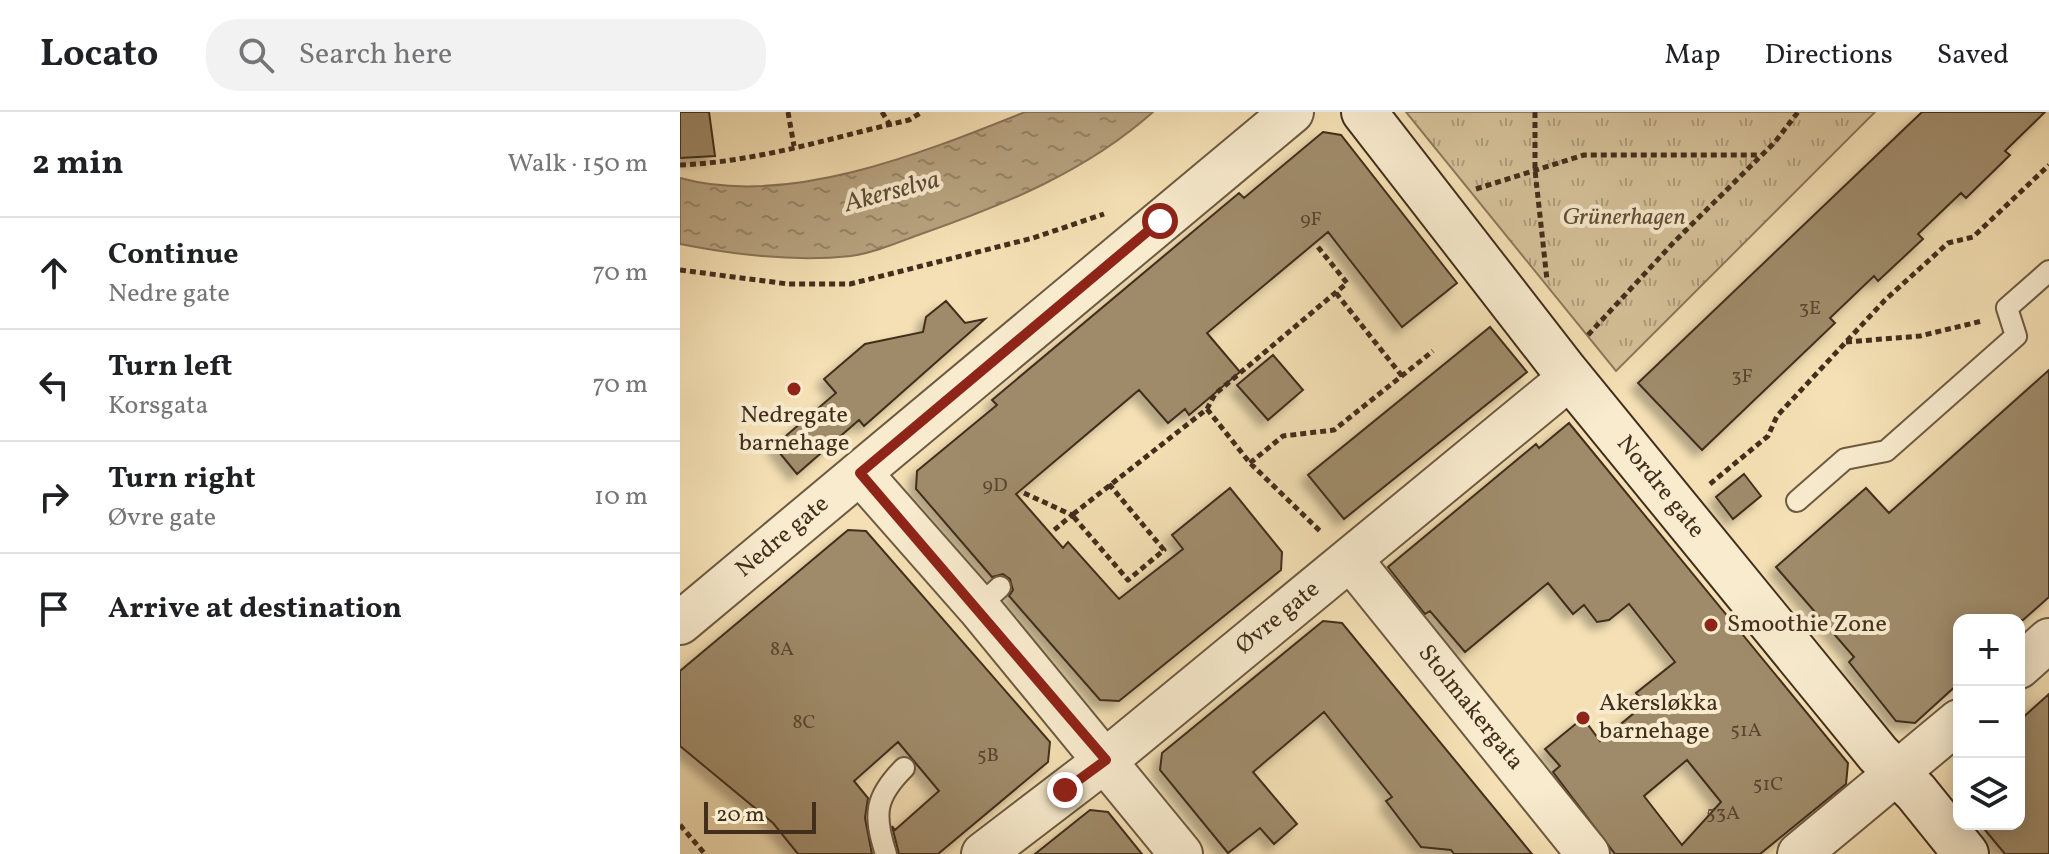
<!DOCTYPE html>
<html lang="en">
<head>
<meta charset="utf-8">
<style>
  body { margin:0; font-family:Vollkorn,serif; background:#f2f2f2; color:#202124 }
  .controls { position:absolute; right:24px; bottom:24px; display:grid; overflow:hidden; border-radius:16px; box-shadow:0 4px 20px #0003 }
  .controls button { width:72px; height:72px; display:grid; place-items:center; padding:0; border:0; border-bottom:2px solid #e0e0e0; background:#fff; color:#202124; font:40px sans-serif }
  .scale { position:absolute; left:24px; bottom:20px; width:112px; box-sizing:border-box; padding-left:8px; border:4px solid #422e1c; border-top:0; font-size:22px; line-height:28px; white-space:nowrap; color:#422e1c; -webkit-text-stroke:6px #f8ebce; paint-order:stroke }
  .stop { position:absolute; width:24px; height:24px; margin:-18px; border:6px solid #8f2418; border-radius:50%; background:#fff }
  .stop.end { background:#8f2418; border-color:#fff; box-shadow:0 2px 8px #0008 }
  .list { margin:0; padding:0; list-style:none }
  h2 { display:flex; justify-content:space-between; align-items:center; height:104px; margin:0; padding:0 32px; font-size:34px }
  h2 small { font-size:26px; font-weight:400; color:#757577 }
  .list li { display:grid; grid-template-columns:52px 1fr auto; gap:24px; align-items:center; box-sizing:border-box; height:112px; padding:0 32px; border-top:2px solid #e0e0e0 }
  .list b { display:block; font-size:30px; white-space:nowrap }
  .list p { margin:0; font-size:26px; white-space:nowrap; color:#757577 }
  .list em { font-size:26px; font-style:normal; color:#757577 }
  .icon { flex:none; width:44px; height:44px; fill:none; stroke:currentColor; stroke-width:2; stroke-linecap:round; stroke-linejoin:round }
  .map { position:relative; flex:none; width:1369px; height:742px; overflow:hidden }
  header { display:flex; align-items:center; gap:48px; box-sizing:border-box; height:112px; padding:0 40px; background:#fff; border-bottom:2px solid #e0e0e0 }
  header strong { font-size:38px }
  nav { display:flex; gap:44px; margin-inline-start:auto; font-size:28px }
  .search { width:560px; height:72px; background:#f2f2f2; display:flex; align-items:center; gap:20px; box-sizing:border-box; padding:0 28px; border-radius:32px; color:#757577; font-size:30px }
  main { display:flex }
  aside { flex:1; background:#fff }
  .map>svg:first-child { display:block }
</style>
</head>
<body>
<header>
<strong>Locato</strong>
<div class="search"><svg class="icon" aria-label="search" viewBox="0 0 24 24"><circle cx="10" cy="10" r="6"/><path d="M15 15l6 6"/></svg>Search here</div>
<nav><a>Map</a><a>Directions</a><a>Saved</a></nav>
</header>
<main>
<aside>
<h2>2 min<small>Walk · 150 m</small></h2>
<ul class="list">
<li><svg class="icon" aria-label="ahead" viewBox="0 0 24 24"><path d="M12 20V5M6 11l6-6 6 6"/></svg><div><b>Continue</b><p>Nedre gate</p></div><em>70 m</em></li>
<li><svg class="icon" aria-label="left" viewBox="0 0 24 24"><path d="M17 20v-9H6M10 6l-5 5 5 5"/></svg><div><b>Turn left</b><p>Korsgata</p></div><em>70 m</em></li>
<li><svg class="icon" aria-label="right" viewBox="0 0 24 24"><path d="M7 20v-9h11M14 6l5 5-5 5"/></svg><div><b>Turn right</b><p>Øvre gate</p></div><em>10 m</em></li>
<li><svg class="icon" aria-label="arrive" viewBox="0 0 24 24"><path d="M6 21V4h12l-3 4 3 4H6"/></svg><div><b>Arrive at destination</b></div></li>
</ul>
</aside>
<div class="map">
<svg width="1369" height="742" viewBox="0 0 1369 742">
  <defs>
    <pattern id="park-tufts" width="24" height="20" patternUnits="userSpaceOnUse" patternTransform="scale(2)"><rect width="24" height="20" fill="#d6c29a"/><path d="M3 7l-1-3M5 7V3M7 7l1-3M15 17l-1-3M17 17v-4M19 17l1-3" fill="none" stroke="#af9e7d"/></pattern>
    <pattern id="water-ripples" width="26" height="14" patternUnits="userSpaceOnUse" patternTransform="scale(2)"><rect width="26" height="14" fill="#b7a380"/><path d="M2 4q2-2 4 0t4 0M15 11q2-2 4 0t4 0" fill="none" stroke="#968568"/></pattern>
    <filter id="shadow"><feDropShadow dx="-7" dy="7" stdDeviation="4" flood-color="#0004"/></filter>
  </defs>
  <rect width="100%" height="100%" fill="#f4e0b4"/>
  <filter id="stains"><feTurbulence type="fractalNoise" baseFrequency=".0025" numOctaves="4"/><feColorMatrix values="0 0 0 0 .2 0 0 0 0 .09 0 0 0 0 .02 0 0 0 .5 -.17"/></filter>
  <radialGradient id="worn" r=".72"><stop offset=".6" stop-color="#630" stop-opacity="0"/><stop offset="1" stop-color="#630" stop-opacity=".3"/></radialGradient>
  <path fill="url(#park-tufts)" stroke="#8c785b" stroke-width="2" d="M 726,0 L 1195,0 L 936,259 Z"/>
  <path fill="url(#water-ripples)" stroke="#887458" stroke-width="2" d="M 345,0 L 473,0 C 407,59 324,93 241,122 C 219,130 194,141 171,144 C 115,150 55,143 0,132 L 0,66 C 108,96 245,40 345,0 Z"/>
  <path fill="#9f8b6b" stroke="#422e1c" stroke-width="2" fill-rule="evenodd" filter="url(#shadow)" d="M 0,0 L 29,0 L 35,44 L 0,46 Z
    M 1242,0 L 1365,0 L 1325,39 L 1330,43 L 1286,86 L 1281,81 L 1238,122 L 1243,127 L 1198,169 L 1194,164 L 1150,206 L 1155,211 L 1022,338 L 958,271 Z
    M 643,20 L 661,23 L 777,171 L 722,215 L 648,120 L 527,221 L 560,260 L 509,303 L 505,297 L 488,311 L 459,278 L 336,382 L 383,436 L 388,430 L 439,487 L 503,437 L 492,423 L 550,376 L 602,440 L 601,458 L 439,589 L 420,588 L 329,484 L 333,478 L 330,467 L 323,462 L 312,465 L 236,377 L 237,359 L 317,293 L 312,288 L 559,81 L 564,86 Z
    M 266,189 L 285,211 L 305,207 L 184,314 L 179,308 L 117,362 L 94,334 L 156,281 L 144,267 L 185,232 L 243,220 L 246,205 Z
    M 810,215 L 847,260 L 664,407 L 628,363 Z
    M 593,243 L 623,278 L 588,308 L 557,273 Z
    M 1369,258 L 1369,485 L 1343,508 L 1279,508 L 1279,571 L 1235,611 L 1216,609 L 1169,550 L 1174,545 L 1096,455 L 1186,376 L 1209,401 Z
    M 889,311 L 1168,651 L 1166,672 L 1080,742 L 935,742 L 873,660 L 880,654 L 865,637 L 903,606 L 920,629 L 965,592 L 956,581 L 995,550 L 949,492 L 929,508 L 917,510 L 904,493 L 893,502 L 868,471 L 785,540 L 750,499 L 745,502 L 708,455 L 856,332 L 859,336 ZM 1007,648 L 1041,690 L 1002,733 L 964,684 Z
    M 1064,362 L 1081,384 L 1053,407 L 1036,385 Z
    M 168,418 L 186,419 L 370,630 L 368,650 L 258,742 L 219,742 L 212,714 L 215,718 L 259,679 L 218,630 L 174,669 L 188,686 L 185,706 L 192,742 L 118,742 L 93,711 L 0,634 L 0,559 Z
    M 643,509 L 662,511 L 852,742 L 774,742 L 771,738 L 741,735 L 706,689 L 712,685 L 644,600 L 573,660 L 617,712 L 594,732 L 580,716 L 548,741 L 480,658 L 482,641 Z
    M 1369,582 L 1369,742 L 1325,742 L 1300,712 L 1339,712 L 1339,609 Z
    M 410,698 L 428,700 L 462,742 L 355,742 Z"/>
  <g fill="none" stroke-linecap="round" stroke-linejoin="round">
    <g stroke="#6e5a42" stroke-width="24">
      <path id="lane" d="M 1117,389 L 1165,347 L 1206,339 L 1336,224 L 1327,196 L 1369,159
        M 298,495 L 320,475
        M 206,742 C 193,702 195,685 224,656"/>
    </g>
    <g stroke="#6e5a42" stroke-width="46">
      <g id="street">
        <path d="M 180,361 L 298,495 L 501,742"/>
        <path id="s1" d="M 671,448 L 908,742"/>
        <path id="s2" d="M 0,511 L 612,0"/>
        <path d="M 1339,555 L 1369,528"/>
        <path id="s3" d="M 303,742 L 426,648 L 891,265"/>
        <path d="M 1119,742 L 1279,609"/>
      </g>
    </g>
    <g stroke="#422e1c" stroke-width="48">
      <g id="secondary">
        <path id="s4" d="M 684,0 L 885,259 L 1198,642 L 1236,680 L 1286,742"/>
      </g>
    </g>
    <path stroke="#422e1c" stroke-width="5" stroke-dasharray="6 4" stroke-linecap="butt" d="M 108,0 L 114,34
      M 202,0 L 210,13
      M 855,0 L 855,58 L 867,168
      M 0,53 C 77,50 154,25 229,8 L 242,0
      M 796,77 L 904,43 L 1079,43
      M 0,158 L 108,172 L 170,172 L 353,126 L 424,102
      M 656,181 L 722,264
      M 908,223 L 994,130 L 1095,30 L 1118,0
      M 1166,230 L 1240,224 L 1302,209
      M 527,297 L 570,351 L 641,420
      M 570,351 L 603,324 L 654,318 L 753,239
      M 429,372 L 484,438 L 448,468 L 392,403 L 527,297 L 535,282 L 667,171 L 638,135
      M 1030,372 L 1088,324 L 1097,304 L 1205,188 L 1268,131 L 1293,125 L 1369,53
      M 344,381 L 392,403 L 373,419
      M 0,713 L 25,742"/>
    <use href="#lane" stroke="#f8ebce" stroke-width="20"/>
    <use href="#street" stroke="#f8ebce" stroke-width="42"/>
    <use href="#secondary" stroke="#f8ebce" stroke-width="44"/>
  </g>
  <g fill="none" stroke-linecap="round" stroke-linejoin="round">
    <path stroke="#8f2418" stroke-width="10" d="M 385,678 L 426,648 L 180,361 L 480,109"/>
  </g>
  <g fill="#8f2418" stroke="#f8ebce" stroke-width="3">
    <circle cx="114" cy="277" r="8"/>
    <circle cx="1031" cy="513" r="8"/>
    <circle cx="903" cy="606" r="8"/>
  </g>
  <g text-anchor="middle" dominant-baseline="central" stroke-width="8" stroke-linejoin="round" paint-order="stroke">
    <g font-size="20" fill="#594530">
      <text x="631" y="108">9F</text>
      <text x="1130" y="197">3E</text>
      <text x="1062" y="265">3F</text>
      <text x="315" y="374">9D</text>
      <text x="102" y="538">8A</text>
      <text x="124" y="611">8C</text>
      <text x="1066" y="619">51A</text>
      <text x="308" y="644">5B</text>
      <text x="1088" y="673">51C</text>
      <text x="1043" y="702">53A</text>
    </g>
    <g font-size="24" font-style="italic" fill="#604c35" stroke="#f8ebce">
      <text x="944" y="106">Grünerhagen</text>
    </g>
    <g font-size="24" fill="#422e1c" stroke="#f8ebce" text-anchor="start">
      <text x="114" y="304" text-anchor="middle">Nedregate<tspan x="114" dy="28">barnehage</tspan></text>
      <text x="1047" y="513">Smoothie Zone</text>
      <text x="919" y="592">Akersløkka<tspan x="919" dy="28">barnehage</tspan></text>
    </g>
    <g font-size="24" fill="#422e1c" stroke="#f8ebce">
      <text stroke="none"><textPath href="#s4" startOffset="478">Nordre gate</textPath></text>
      <text stroke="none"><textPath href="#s2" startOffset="134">Nedre gate</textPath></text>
      <text stroke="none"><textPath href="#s3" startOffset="378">Øvre gate</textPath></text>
      <text stroke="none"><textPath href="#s1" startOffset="190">Stolmakergata</textPath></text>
    </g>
    <g font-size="26" font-style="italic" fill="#5f4b35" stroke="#f8ebce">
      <text transform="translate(212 80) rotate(-15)">Akerselva</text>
    </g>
  </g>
  <rect width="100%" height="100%" filter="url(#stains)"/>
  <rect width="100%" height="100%" fill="url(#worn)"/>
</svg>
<div class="controls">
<button>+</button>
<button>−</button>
<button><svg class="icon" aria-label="layers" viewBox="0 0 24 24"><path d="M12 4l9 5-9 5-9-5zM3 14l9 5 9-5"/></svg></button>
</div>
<div class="scale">20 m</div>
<div class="stop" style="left:480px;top:109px"></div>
<div class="stop end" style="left:385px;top:678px"></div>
</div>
</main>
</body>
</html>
